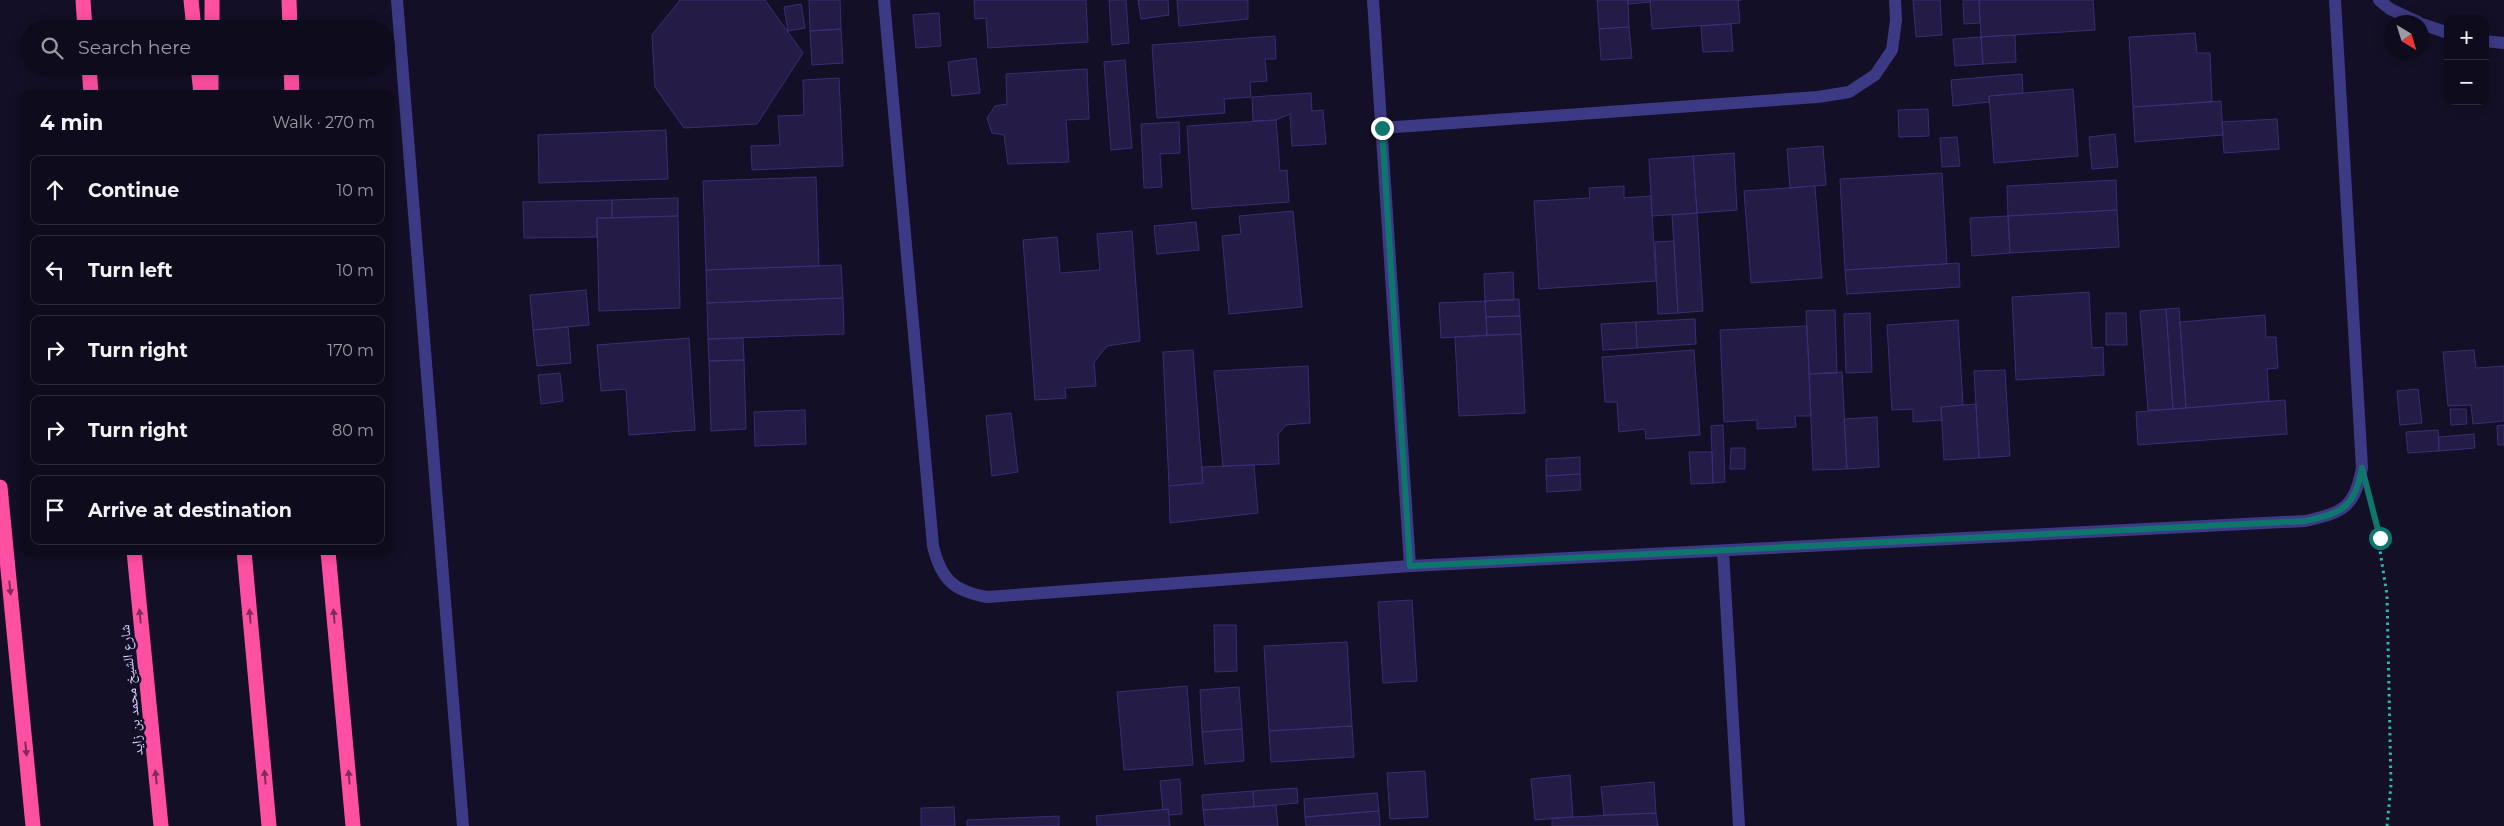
<!DOCTYPE html>
<html lang="en">
<head>
<meta charset="utf-8">
<style>
  body { margin:0; font-family:Montserrat,"Noto Naskh Arabic",sans-serif; background:#1c1929; color:#f1f3f6 }
  .controls { position:absolute; right:15px; top:15px; display:grid; overflow:hidden; border-radius:10px; box-shadow:0 2px 12px #0003 }
  .controls button { width:45px; height:45px; display:grid; place-items:center; padding:0; border:0; border-bottom:1px solid #2e2b3b; background:#0e0b1c; color:#f1f3f6; font:25px sans-serif }
  .compass { position:absolute; left:2384px; top:15px; width:45px; height:45px; border-radius:50%; background:#0e0b1c; box-shadow:0 2px 12px #0003; rotate:142deg }
  .stop { position:absolute; width:15px; height:15px; margin:-11px; border:4px solid #0f766e; border-radius:50%; background:#fff }
  .stop.end { background:#0f766e; border-color:#fff; box-shadow:0 1px 5px #0008 }
  .list { margin:0; padding:0; list-style:none }
  h2 { display:flex; justify-content:space-between; align-items:center; height:65px; margin:0; padding:0 20px; font-size:21px }
  h2 small { font-size:16px; font-weight:400; color:#9b9ba3 }
  .list li { display:grid; grid-template-columns:32px 1fr auto; gap:15px; align-items:center; box-sizing:border-box; height:70px; margin:0 10px 10px; padding:0 10px; border:1px solid #2e2b3b; border-radius:10px }
  .list b { display:block; font-size:19px; white-space:nowrap }
  .list em { font-size:16px; font-style:normal; color:#9b9ba3 }
  .icon { flex:none; width:28px; height:28px; fill:none; stroke:currentColor; stroke-width:2; stroke-linecap:round; stroke-linejoin:round }
  .map { position:relative; flex:none; width:2504px; height:826px; overflow:hidden }
  .search { position:absolute; background:#0e0b1c; box-shadow:0 2px 12px #0003; left:20px; top:20px; width:375px; height:55px; display:flex; align-items:center; gap:12px; box-sizing:border-box; padding:0 18px; border-radius:28px; color:#9b9ba3; font-size:19px }
  .panel { position:absolute; background:#0e0b1c; box-shadow:0 2px 12px #0003; left:20px; top:90px; width:375px; height:465px; border-radius:10px }
  .map>svg:first-child { display:block }
</style>
</head>
<body>
<div class="map">
<svg width="2504" height="826" viewBox="0 0 2504 826">
  <rect width="100%" height="100%" fill="#130f26"/>
  <path fill="#241b47" stroke="#3b2d73" d="M 680,0 L 765,0 L 803,53 L 757,124 L 684,128 L 655,87 L 652,35 Z
    M 809,0 L 840,0 L 841,29 L 810,31 Z
    M 974,0 L 1086,0 L 1088,42 L 988,48 L 986,18 L 975,19 Z
    M 1109,0 L 1126,0 L 1129,43 L 1112,45 Z
    M 1138,0 L 1168,0 L 1169,15 L 1141,19 Z
    M 1177,0 L 1248,0 L 1248,19 L 1179,26 Z
    M 1597,0 L 1628,0 L 1629,27 L 1599,29 Z
    M 1628,0 L 1650,0 L 1650,2 L 1628,4 Z
    M 1650,0 L 1741,0 L 1738,0 L 1740,23 L 1652,29 Z
    M 1913,0 L 1940,0 L 1942,35 L 1916,37 Z
    M 1963,0 L 1979,0 L 1980,23 L 1964,24 Z
    M 1979,0 L 2093,0 L 2095,30 L 1981,37 Z
    M 801,4 L 805,28 L 788,31 L 784,7 Z
    M 939,13 L 941,46 L 916,48 L 913,15 Z
    M 1731,24 L 1733,51 L 1703,52 L 1701,26 Z
    M 1629,27 L 1632,58 L 1601,60 L 1599,29 Z
    M 841,29 L 843,63 L 812,65 L 810,31 Z
    M 2195,33 L 2197,53 L 2210,53 L 2212,102 L 2133,107 L 2129,37 Z
    M 2015,35 L 2016,62 L 1983,64 L 1981,37 Z
    M 1275,36 L 1276,59 L 1265,59 L 1267,81 L 1250,82 L 1251,97 L 1224,99 L 1225,113 L 1157,118 L 1152,45 Z
    M 1981,37 L 1983,64 L 1955,66 L 1953,39 Z
    M 976,58 L 980,93 L 952,96 L 948,62 Z
    M 1125,60 L 1132,148 L 1111,150 L 1104,62 Z
    M 1087,69 L 1089,119 L 1066,120 L 1069,162 L 1008,164 L 1004,135 L 992,133 L 987,118 L 995,106 L 1007,104 L 1006,74 Z
    M 2022,74 L 2023,93 L 1989,96 L 1989,102 L 1953,106 L 1951,80 Z
    M 839,78 L 843,166 L 752,170 L 751,146 L 780,145 L 778,116 L 804,115 L 803,80 Z
    M 2073,89 L 2078,156 L 1994,163 L 1989,96 Z
    M 1311,93 L 1312,111 L 1323,110 L 1326,144 L 1292,146 L 1290,114 L 1276,120 L 1253,121 L 1252,97 Z
    M 2221,101 L 2223,135 L 2135,142 L 2133,107 Z
    M 1928,109 L 1929,136 L 1899,137 L 1898,110 Z
    M 2277,119 L 2279,149 L 2224,153 L 2222,122 Z
    M 1276,120 L 1280,171 L 1287,170 L 1289,202 L 1192,209 L 1187,126 Z
    M 1179,122 L 1180,153 L 1160,154 L 1162,187 L 1144,188 L 1141,124 Z
    M 666,130 L 668,179 L 539,183 L 538,135 Z
    M 2115,134 L 2118,167 L 2092,169 L 2089,137 Z
    M 1957,137 L 1960,166 L 1942,167 L 1940,138 Z
    M 1823,146 L 1826,185 L 1790,188 L 1787,149 Z
    M 1734,153 L 1737,210 L 1697,213 L 1693,156 Z
    M 1693,156 L 1697,213 L 1652,216 L 1649,159 Z
    M 1942,173 L 1947,264 L 1845,270 L 1840,179 Z
    M 816,177 L 819,266 L 706,270 L 703,181 Z
    M 2116,180 L 2117,210 L 2008,216 L 2007,186 Z
    M 1624,186 L 1624,198 L 1651,196 L 1656,281 L 1539,289 L 1534,201 L 1590,198 L 1589,188 Z
    M 1815,186 L 1822,278 L 1751,283 L 1744,191 Z
    M 678,198 L 678,216 L 612,218 L 612,200 Z
    M 612,200 L 612,218 L 597,218 L 597,237 L 524,238 L 523,202 Z
    M 2117,210 L 2119,247 L 2010,253 L 2008,216 Z
    M 1293,211 L 1302,307 L 1229,314 L 1222,236 L 1241,234 L 1239,216 Z
    M 1697,213 L 1703,311 L 1678,313 L 1672,215 Z
    M 678,216 L 680,308 L 599,311 L 597,218 Z
    M 2008,216 L 2010,253 L 1972,256 L 1970,218 Z
    M 1196,222 L 1199,250 L 1157,254 L 1154,226 Z
    M 1132,231 L 1140,341 L 1107,346 L 1094,362 L 1096,386 L 1065,388 L 1066,398 L 1035,400 L 1023,240 L 1057,237 L 1060,273 L 1100,270 L 1097,234 Z
    M 1674,241 L 1678,313 L 1658,314 L 1655,242 Z
    M 1959,263 L 1960,287 L 1847,294 L 1845,270 Z
    M 841,265 L 843,298 L 707,303 L 706,270 Z
    M 1513,272 L 1514,300 L 1485,301 L 1484,274 Z
    M 586,290 L 589,325 L 533,330 L 530,295 Z
    M 2089,292 L 2092,348 L 2103,347 L 2104,375 L 2016,380 L 2012,297 Z
    M 843,298 L 844,334 L 708,339 L 707,303 Z
    M 1519,299 L 1520,316 L 1486,317 L 1485,301 Z
    M 1485,301 L 1487,335 L 1441,338 L 1439,303 Z
    M 2179,308 L 2186,408 L 2173,409 L 2166,309 Z
    M 2166,309 L 2173,409 L 2148,410 L 2140,311 Z
    M 1835,310 L 1837,373 L 1809,374 L 1806,311 Z
    M 1870,313 L 1872,372 L 1846,373 L 1844,314 Z
    M 2106,313 L 2126,313 L 2127,345 L 2106,345 Z
    M 2265,315 L 2266,337 L 2276,337 L 2278,368 L 2267,369 L 2269,401 L 2186,408 L 2180,322 Z
    M 1520,316 L 1521,334 L 1487,335 L 1486,317 Z
    M 1695,319 L 1696,344 L 1637,348 L 1636,322 Z
    M 1958,320 L 1963,405 L 1941,407 L 1942,420 L 1913,422 L 1913,409 L 1892,410 L 1887,325 Z
    M 1636,322 L 1637,348 L 1603,350 L 1601,324 Z
    M 1807,326 L 1811,416 L 1795,416 L 1796,427 L 1757,429 L 1757,420 L 1724,422 L 1720,330 Z
    M 568,327 L 571,363 L 537,366 L 533,330 Z
    M 1521,334 L 1525,413 L 1459,416 L 1455,337 Z
    M 689,338 L 695,430 L 629,435 L 626,389 L 601,391 L 597,345 Z
    M 743,338 L 744,360 L 709,361 L 708,339 Z
    M 1193,350 L 1203,483 L 1169,486 L 1163,352 Z
    M 1694,350 L 1700,435 L 1646,439 L 1645,429 L 1619,432 L 1617,402 L 1605,402 L 1602,357 Z
    M 2474,350 L 2476,368 L 2504,366 L 2504,421 L 2473,424 L 2471,405 L 2448,406 L 2443,352 Z
    M 744,360 L 746,429 L 711,431 L 709,361 Z
    M 1308,366 L 1310,423 L 1286,425 L 1278,434 L 1279,464 L 1223,466 L 1214,371 Z
    M 2005,370 L 2010,456 L 1979,458 L 1974,371 Z
    M 1842,372 L 1847,469 L 1813,470 L 1809,374 Z
    M 560,373 L 563,401 L 541,404 L 538,375 Z
    M 2418,389 L 2422,423 L 2400,425 L 2397,391 Z
    M 2285,400 L 2287,434 L 2138,445 L 2136,412 Z
    M 1976,404 L 1979,458 L 1944,460 L 1941,407 Z
    M 2450,409 L 2466,409 L 2467,424 L 2451,425 Z
    M 805,410 L 806,444 L 755,446 L 754,412 Z
    M 1011,413 L 1018,472 L 992,476 L 986,416 Z
    M 1877,417 L 1879,467 L 1847,469 L 1844,419 Z
    M 1723,425 L 1725,482 L 1713,483 L 1711,426 Z
    M 2504,425 L 2504,445 L 2498,445 L 2497,426 Z
    M 2438,430 L 2439,451 L 2408,453 L 2406,432 Z
    M 2474,434 L 2475,448 L 2439,451 L 2439,437 Z
    M 1731,448 L 1745,448 L 1745,469 L 1730,469 Z
    M 1689,452 L 1712,452 L 1713,483 L 1691,484 Z
    M 1580,457 L 1580,474 L 1546,476 L 1546,459 Z
    M 1254,465 L 1258,513 L 1170,523 L 1169,486 L 1203,483 L 1202,467 Z
    M 1580,474 L 1581,490 L 1547,492 L 1546,476 Z
    M 1412,600 L 1417,681 L 1383,683 L 1378,602 Z
    M 1214,625 L 1236,625 L 1237,671 L 1215,672 Z
    M 1347,642 L 1352,726 L 1269,731 L 1264,646 Z
    M 1187,686 L 1193,765 L 1124,770 L 1117,692 Z
    M 1239,687 L 1242,729 L 1202,732 L 1200,690 Z
    M 1352,726 L 1354,757 L 1271,762 L 1269,731 Z
    M 1242,729 L 1244,761 L 1205,764 L 1202,732 Z
    M 1425,771 L 1428,817 L 1390,819 L 1387,773 Z
    M 1570,775 L 1573,817 L 1535,820 L 1531,779 Z
    M 1180,779 L 1182,814 L 1169,815 L 1168,809 L 1163,810 L 1160,781 Z
    M 1654,782 L 1656,813 L 1604,815 L 1601,787 Z
    M 1297,788 L 1298,803 L 1254,807 L 1253,791 Z
    M 1253,791 L 1254,807 L 1203,810 L 1202,795 Z
    M 1377,793 L 1379,811 L 1305,817 L 1304,799 Z
    M 1276,805 L 1278,826 L 1205,826 L 1203,810 Z
    M 954,807 L 955,826 L 921,826 L 921,808 Z
    M 1168,809 L 1170,826 L 1097,826 L 1096,816 Z
    M 1379,811 L 1380,826 L 1306,826 L 1305,817 Z
    M 1656,813 L 1658,826 L 1552,826 L 1552,818 Z
    M 1059,816 L 1059,826 L 967,826 L 967,820 Z"/>
  <g fill="none" stroke-linecap="round" stroke-linejoin="round">
    <path stroke="#2fb8b0" stroke-width="3" stroke-dasharray="2.5 4" stroke-linecap="butt" d="M 2374,513 L 2387,595 L 2391,785 L 2387,826"/>
    <path stroke="#3d3a85" stroke-width="12" d="M 397,0 L 463,826
      M 884,0 L 933,546 C 941,579 953,591 987,597 L 1410,566 L 2305,521 C 2344,512 2354,508 2362,468 L 2335,0
      M 1373,0 L 1410,566
      M 2379,0 L 2390,9 L 2418,22
      M 2422,24 L 2448,33
      M 2485,41 L 2504,43
      M 1382,128 L 1818,97 L 1849,92 L 1875,75 L 1892,50 L 1896,20 L 1895,0
      M 1723,551 L 1739,826"/>
    <path stroke="#ff4fa3" stroke-width="15" d="M 83,0 L 85,29
      M 191,0 L 194,29
      M 289,0 L 290,29
      M 212,29 L 212,0
      M 89,66 L 91,94
      M 198,66 L 201,94
      M 291,66 L 292,94
      M 211,94 L 211,66
      M 0,487 L 33,826
      M 134,551 L 161,826
      M 244,551 L 269,826
      M 328,551 L 353,826"/>
  </g>
  <defs><path id="oneway-solid" d="M-6-.8H1V-3.2L6.5 0L1 3.2V.8H-6Z" transform="scale(1.25)"/></defs>
  <g fill="#7d2c5e">
    <use href="#oneway-solid" transform="translate(10 588) rotate(84)"/>
    <use href="#oneway-solid" transform="translate(140 616) rotate(-96)"/>
    <use href="#oneway-solid" transform="translate(250 616) rotate(-95)"/>
    <use href="#oneway-solid" transform="translate(334 616) rotate(-95)"/>
    <use href="#oneway-solid" transform="translate(26 749) rotate(84)"/>
    <use href="#oneway-solid" transform="translate(156 777) rotate(-96)"/>
    <use href="#oneway-solid" transform="translate(265 777) rotate(-95)"/>
    <use href="#oneway-solid" transform="translate(349 777) rotate(-95)"/>
  </g>
  <g fill="none" stroke-linecap="round" stroke-linejoin="round">
    <path stroke="#0f766e" stroke-width="6" d="M 1382,128 L 1410,566 L 2305,521 C 2344,512 2354,508 2362,468 L 2380,538"/>
  </g>
  <g text-anchor="middle" dominant-baseline="central" stroke-width="5" stroke-linejoin="round" paint-order="stroke">
    <g font-size="14" fill="#d9d4ff" stroke="#130f26">
      <text transform="translate(131 690) rotate(-96)">شارع الشيخ محمد بن زايد</text>
    </g>
  </g>
</svg>
<div class="controls">
<button>+</button>
<button>−</button>
</div>
<svg class="compass" viewBox="-18 -18 36 36"><path d="M0-13l5 13h-10z" fill="#e53935"/><path d="M0 13l5-13h-10z" fill="#9b9ba3"/></svg>
<div class="stop" style="left:2380px;top:538px"></div>
<div class="stop end" style="left:1382px;top:128px"></div>
<div class="search"><svg class="icon" aria-label="search" viewBox="0 0 24 24"><circle cx="10" cy="10" r="6"/><path d="M15 15l6 6"/></svg>Search here</div>
<section class="panel">
<h2>4 min<small>Walk · 270 m</small></h2>
<ul class="list">
<li><svg class="icon" aria-label="ahead" viewBox="0 0 24 24"><path d="M12 20V5M6 11l6-6 6 6"/></svg><div><b>Continue</b></div><em>10 m</em></li>
<li><svg class="icon" aria-label="left" viewBox="0 0 24 24"><path d="M17 20v-9H6M10 6l-5 5 5 5"/></svg><div><b>Turn left</b></div><em>10 m</em></li>
<li><svg class="icon" aria-label="right" viewBox="0 0 24 24"><path d="M7 20v-9h11M14 6l5 5-5 5"/></svg><div><b>Turn right</b></div><em>170 m</em></li>
<li><svg class="icon" aria-label="right" viewBox="0 0 24 24"><path d="M7 20v-9h11M14 6l5 5-5 5"/></svg><div><b>Turn right</b></div><em>80 m</em></li>
<li><svg class="icon" aria-label="arrive" viewBox="0 0 24 24"><path d="M6 21V4h12l-3 4 3 4H6"/></svg><div><b>Arrive at destination</b></div></li>
</ul>
</section>
</div>
</body>
</html>
